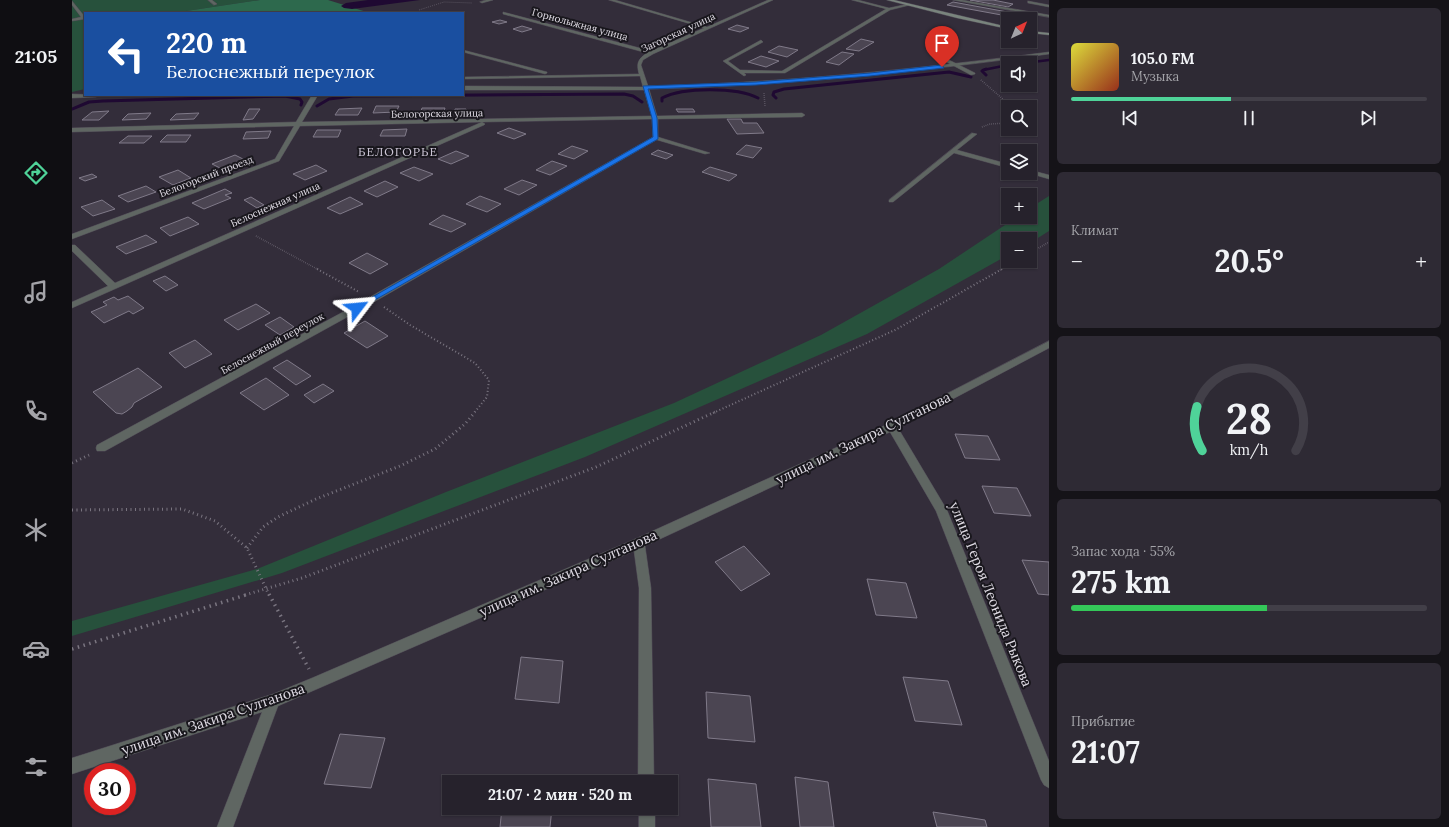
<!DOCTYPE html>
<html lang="ru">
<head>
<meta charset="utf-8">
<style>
  body { margin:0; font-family:Lora,serif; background:#2e2a34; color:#f1f3f6; height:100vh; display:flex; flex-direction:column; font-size:15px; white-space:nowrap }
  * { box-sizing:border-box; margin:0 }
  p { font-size:13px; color:#a4a4a9 }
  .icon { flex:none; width:22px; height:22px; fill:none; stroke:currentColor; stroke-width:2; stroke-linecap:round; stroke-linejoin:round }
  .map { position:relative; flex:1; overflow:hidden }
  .drawer { display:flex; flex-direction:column; gap:8px; padding:8px; background:#151318; width:400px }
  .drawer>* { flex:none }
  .hud { position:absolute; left:12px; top:12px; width:380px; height:84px; border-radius:0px; box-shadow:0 1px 3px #0004,0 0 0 1px #423f48; background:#1a4fa0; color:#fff; overflow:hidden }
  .needle { width:26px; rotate:43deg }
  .buttons { position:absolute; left:929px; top:12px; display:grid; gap:8px }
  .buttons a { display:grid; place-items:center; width:36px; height:36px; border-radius:0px; background:#26222c; box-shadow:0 1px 3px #0004,0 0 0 1px #423f48; font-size:20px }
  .speed { position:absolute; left:12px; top:763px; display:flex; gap:8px; font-size:20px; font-weight:700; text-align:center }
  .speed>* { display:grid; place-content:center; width:52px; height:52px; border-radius:50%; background:#26222c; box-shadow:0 1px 3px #0004,0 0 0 1px #423f48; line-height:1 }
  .speed .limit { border:6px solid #d22; background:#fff; color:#111 }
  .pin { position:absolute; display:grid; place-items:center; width:34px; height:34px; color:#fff; margin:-41px -17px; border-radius:50% 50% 50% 0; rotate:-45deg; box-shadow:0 0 4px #0007 }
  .pin .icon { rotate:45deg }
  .me { position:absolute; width:44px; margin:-22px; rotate:61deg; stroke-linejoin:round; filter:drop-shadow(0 0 3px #0008) }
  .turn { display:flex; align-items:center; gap:14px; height:84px; padding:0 16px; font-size:18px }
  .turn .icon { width:52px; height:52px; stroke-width:2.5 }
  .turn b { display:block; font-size:28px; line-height:34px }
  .big { font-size:30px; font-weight:700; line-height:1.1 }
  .drawer .tile { flex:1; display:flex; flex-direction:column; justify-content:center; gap:6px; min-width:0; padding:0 14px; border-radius:6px; background:#2e2a34 }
  .drawer .dial { align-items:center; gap:0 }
  .dial svg { height:104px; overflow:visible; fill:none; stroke:#423f48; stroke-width:7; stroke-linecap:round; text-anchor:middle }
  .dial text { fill:#f1f3f6; stroke:none }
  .song { display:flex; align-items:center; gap:12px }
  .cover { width:48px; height:48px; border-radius:6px; background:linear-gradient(135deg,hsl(60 70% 55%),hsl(10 70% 35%)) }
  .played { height:4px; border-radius:2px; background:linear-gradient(90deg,#4fd399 45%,#423f48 45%) }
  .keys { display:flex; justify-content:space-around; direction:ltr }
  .heat { display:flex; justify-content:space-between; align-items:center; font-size:22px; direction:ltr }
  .charge { height:6px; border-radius:3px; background:linear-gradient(90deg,#34c759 55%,#423f48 0) }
  .trip { position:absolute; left:370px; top:775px; width:236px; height:40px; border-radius:0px; background:#26222c; box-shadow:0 1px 3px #0004,0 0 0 1px #423f48; font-weight:700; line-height:40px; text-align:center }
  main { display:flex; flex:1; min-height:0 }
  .tabs { display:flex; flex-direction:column; width:72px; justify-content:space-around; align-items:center; background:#0f0e12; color:#a4a4a9 }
  .tabs .icon { width:28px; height:28px }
  .tabs .on { color:#4fd399 }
  .tabs b { font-size:18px; color:#f1f3f6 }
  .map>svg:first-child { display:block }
  .green { fill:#27513c }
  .forest { fill:#2d694d }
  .water { fill:#1f0932 }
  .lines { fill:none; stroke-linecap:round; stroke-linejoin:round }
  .stream-far1 { stroke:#1f0932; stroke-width:2.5 }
  .stream { stroke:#1f0932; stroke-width:3 }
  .building { fill:#4b4552; stroke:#807a89 }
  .lane-casing { stroke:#4f4955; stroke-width:1 }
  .street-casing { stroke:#4f4955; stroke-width:1 }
  .secondary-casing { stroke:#4f4955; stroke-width:1 }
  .path-far4 { stroke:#7a7580; stroke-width:1; stroke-dasharray:0.5 1.5; stroke-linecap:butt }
  .path-far3 { stroke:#7a7580; stroke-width:1.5; stroke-dasharray:0.5 1.5; stroke-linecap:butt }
  .path-far2 { stroke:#7a7580; stroke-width:2; stroke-dasharray:1 2.5; stroke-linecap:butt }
  .path-far1 { stroke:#7a7580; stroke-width:3; stroke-dasharray:1 3.5; stroke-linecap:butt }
  .path { stroke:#7a7580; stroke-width:3.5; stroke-dasharray:1.5 4.5; stroke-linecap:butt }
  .lane { fill:#5f6662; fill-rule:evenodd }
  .street { fill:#5f6662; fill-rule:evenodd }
  .secondary { fill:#79847d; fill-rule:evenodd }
  .route { fill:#1a73e8; stroke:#114b97 }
  .labels { text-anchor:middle; stroke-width:4; stroke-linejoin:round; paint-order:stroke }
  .far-street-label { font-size:10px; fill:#e0dce5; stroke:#19171d }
  .far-quarter-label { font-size:12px; letter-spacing:1px; fill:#cdc6d6; stroke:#19171d }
  .near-street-label { font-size:14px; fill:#e0dce5; stroke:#19171d }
</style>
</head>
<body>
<main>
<nav class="tabs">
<b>21:05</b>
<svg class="icon on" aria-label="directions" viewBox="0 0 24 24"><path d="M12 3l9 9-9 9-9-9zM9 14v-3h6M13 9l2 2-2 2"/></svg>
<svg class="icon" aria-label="music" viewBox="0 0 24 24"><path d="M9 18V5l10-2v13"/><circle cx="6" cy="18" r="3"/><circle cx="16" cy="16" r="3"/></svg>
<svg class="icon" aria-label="phone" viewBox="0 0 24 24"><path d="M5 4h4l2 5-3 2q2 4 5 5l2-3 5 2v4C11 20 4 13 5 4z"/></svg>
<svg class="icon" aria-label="climate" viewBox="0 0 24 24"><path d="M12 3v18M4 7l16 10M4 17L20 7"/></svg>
<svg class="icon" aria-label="car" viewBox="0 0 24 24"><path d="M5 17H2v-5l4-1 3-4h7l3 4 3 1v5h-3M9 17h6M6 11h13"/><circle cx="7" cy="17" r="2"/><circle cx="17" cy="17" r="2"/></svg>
<svg class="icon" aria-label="filters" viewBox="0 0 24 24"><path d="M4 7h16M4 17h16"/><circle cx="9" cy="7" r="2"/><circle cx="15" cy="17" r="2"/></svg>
</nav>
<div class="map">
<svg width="977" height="827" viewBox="0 0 977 827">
  <rect width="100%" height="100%" fill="#332d3a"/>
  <!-- green -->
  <path class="green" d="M0 0H188L101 13H13V89L0 92Z
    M977 196V231L958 243V239H936V255L795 334 513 457 210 573 0 636V621L185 569 374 492 602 403 749 335 867 269 945 217H958V208Z"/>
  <!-- forest -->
  <path class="forest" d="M188 0H256L298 13H101Z"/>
  <!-- water -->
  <path class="water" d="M296 0H348L280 9 272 8 269 6 274 3Z"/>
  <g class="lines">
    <!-- stream-far1 -->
    <path class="stream-far1" d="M953 63 977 60
      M911 70 936 65"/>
    <!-- stream -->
    <path class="stream" d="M914 69 910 71 914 75
      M704 98 701 95 702 92 712 89 877 72 899 77
      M590 101V98C611 87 665 87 686 98
      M245 106 257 99 281 96 552 94 561 96 570 102
      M0 109 17 102 31 101 213 96 228 99 230 102 229 105"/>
  </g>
  <!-- building -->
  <path class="building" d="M898 0H921L941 4 936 7Z
    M881 2 941 13 935 16 875 5Z
    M428 20 435 22 427 24 420 22Z
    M665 25 677 28 668 32 656 29Z
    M450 26 460 29 450 32 441 29Z
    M789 39 802 42 787 51 774 49Z
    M707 46 726 50 715 57 696 52Z
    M770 52 782 54 767 65 754 62Z
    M689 56 707 61 694 67 676 62Z
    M304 106H327L324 112 301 113Z
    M290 108 286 115H263L267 109Z
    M350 108H373L371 114H348Z
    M177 109H188L181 119 171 120Z
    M383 109H394V112L382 113Z
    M604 109H621L623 112H606Z
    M37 111 27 120H10L20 112Z
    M79 113 74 119 50 120 56 114Z
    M127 113 122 119 98 120 104 114Z
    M655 119H669L671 123H685L692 133 665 134Z
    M437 128 454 134 442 139 425 133Z
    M335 129 333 136H308L311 130Z
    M245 130H269L266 137H241Z
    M199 131 196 138 171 139 174 132Z
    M95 135H119L114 142H88Z
    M56 136H80L72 143H47Z
    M674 145 690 148 681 158 664 154Z
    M500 146 516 151 502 159 486 154Z
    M586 150 601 155 594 159 579 154Z
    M384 151 397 156 379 164 366 159Z
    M163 155 173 160 150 169 140 164Z
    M480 161 495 166 478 175 464 170Z
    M244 165 255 171 233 180 221 174Z
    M342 167 361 174 347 181 328 173Z
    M638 167 665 175 657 181 630 172Z
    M106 170 119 178 101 185 87 177Z
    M20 174 25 177 13 181 7 178Z
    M450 180 465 185 447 195 432 189Z
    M313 181 326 187 305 197 292 191Z
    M74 186 84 192 56 202 46 196Z
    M153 189 160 193 153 195 159 198 132 209 120 203Z
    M408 196 429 204 415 212 394 204Z
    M179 197 192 205 185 208 172 200Z
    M278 197 291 204 268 214 255 208Z
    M30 200 43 209 21 216 9 207Z
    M371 215 394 224 379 232 357 224Z
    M116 217 127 224 98 236 88 228Z
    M74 235 85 242 54 254 44 247Z
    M295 253 316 264 298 274 277 263Z
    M93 276 106 285 94 291 81 281Z
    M56 296 72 308 61 314 57 311 32 323 19 312 35 305 31 302 42 297 46 300Z
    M184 304 198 313 166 330 152 320Z
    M208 317 222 327 208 335 193 325Z
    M293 321 316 336 295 348 272 333Z
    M123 340 140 354 113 368 97 353Z
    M215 360 239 376 224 385 201 368Z
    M66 368 90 387 62 403 60 407 55 411 50 414 44 413 21 392Z
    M194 378 217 395 192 410 168 393Z
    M251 384 262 391 242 403 232 395Z
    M883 434 916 436 928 460 893 458Z
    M910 486 945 488 959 516 922 513Z
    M672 546 698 574 669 591 643 562Z
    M950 560 977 562V595L966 594Z
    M795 579 834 583 845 618 804 615Z
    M449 657 491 661 487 703 443 699Z
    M831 677 876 681 890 725 843 721Z
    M634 692 678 696 683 742 636 738Z
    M268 734 313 738 299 788 252 784Z
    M723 777 756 782 762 827H728Z
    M636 779 684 784 689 827H639Z
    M430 808H480L478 827H428Z
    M861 812 913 820 915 827H865Z"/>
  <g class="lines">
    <!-- lane casing -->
    <g class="lane-casing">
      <path id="lane" d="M881 0H890L977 15V17Z
        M956 1 977 5V7L956 3Z
        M869 56 903 73V74L899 75 867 58Z
        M900 133 905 134 885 150 936 164V168L882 153 821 202H817V200Z
        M582 137H586L638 153 633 154 582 139Z
        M958 170 977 175V179L956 173H958Z"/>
    </g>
    <!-- street casing -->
    <g class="street-casing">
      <path id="street" d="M136 0H140L145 4 142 5Z
        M414 0H421L410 3 408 2Z
        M537 0H543L635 27 696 0H701L581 54 571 60 569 65 576 86C710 83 844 69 977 52V54C844 72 711 86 577 89L585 116 730 113 733 115 730 117 586 119V139L288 310 33 451H25L24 448 25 445 282 306 581 137 580 119 410 122 413 124 412 125 0 308V302L36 286 0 251V245H3L43 283 410 122 228 126 207 161 0 239V234L203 159 222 126 0 132V128L224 122 240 95H246L230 122 580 116 572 90H391V86L571 87 568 76 391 79V77L567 74C564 63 566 59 575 53L431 14V12L579 51 632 28Z
        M780 0H786L817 8 836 4 838 5 818 10 713 73H672L674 75 672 76 651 61 689 40 691 42 656 61 668 70 710 71 814 9Z
        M0 1 13 17V19L0 21V19L9 17 0 5Z
        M391 50 475 72V73L473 74 391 52Z
        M0 94 27 95 24 97 0 98Z
        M977 341V348L826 428 875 510 977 761V788L972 785 969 780 864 511 818 432 573 546 579 588 582 782H566L567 588 562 551 206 706 161 827H145L190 712 0 774V758L201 694 240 678 563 539 816 424Z
        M567 808H583V827H567Z"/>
    </g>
    <!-- secondary casing -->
    <g class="secondary-casing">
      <path id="secondary" d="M815 0H822L936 27V29L885 18Z
        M958 31 977 33V35L958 33Z"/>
    </g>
    <!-- path-far4 -->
    <path class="path-far4" d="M347 10 372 2 400 3"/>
    <!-- path-far3 -->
    <path class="path-far3" d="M909 80 940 107
      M692 93 693 106
      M910 127 918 124 936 123
      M184 236 247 270
      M958 253 977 242
      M928 270 944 261"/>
    <!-- path-far2 -->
    <path class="path-far2" d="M245 269 287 292
      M312 307 338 325 403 363 417 380 415 397 402 413
      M641 413 823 330 930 269"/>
    <!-- path-far1 -->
    <path class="path-far1" d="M0 463 17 455
      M0 510 110 509 143 521 175 548 197 595
      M175 548 191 527 206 517 244 499 328 466 363 449 393 424 403 412
      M173 595 230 578 524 467 643 412"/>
    <!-- path -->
    <path class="path" d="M197 594 237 669
      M0 649 177 594"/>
    <!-- lane -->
    <use href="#lane" class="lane"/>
    <!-- street -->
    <use href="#street" class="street"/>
    <!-- secondary -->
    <use href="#secondary" class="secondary"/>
  </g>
  <!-- route -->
  <path class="route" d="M870 65 872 68 798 76 684 85 576 89 585 118 586 139 287 309 285 310 281 308 581 137 580 118 571 86 684 82 798 73Z"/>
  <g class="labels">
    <!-- far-street labels -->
    <g class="far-street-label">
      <text transform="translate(508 24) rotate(15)" y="4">Горнолыжная улица</text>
      <text transform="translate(606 32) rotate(-25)" y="4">Загорская улица</text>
      <text transform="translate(365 113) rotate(-1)" y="4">Белогорская улица</text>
      <text transform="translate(134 176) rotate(-21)" y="4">Белогорский проезд</text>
      <text transform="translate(203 204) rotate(-24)" y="4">Белоснежная улица</text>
      <text transform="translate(200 343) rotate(-29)" y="4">Белоснежный переулок</text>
    </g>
    <!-- far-quarter labels -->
    <g class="far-quarter-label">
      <text x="326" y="156">БЕЛОГОРЬЕ</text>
    </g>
    <!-- near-street labels -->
    <g class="near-street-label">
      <text transform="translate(791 438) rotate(-26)" y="5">улица им. Закира Султанова</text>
      <text transform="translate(496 573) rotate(-24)" y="5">улица им. Закира Султанова</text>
      <text transform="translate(919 594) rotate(68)" y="5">улица Героя Леонида Рыкова</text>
      <text transform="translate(141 719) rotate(-19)" y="5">улица им. Закира Султанова</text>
    </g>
  </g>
</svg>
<div class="buttons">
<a><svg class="needle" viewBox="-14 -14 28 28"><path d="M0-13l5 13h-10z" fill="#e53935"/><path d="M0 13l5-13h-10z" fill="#a4a4a9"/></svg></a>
<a><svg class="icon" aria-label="sound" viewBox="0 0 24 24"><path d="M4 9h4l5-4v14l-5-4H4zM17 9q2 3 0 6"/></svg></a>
<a><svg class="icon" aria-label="search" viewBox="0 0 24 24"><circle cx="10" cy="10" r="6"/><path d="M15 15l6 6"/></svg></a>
<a><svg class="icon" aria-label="layers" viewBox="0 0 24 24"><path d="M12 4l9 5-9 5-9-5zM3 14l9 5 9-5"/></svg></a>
<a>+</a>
<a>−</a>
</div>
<div class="speed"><div class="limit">30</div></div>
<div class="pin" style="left:870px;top:67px;background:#d93025"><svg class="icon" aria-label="arrive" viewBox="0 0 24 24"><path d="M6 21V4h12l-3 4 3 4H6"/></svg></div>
<svg class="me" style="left:285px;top:308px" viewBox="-20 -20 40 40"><path d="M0-17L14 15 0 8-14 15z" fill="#1a73e8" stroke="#fff" stroke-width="4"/></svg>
<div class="trip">21:07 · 2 мин · 520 m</div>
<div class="hud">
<div class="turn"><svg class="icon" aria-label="left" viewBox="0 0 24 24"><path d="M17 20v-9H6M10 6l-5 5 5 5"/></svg><div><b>220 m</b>Белоснежный переулок</div></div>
</div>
</div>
<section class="drawer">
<div class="tile">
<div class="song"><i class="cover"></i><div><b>105.0 FM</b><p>Музыка</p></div></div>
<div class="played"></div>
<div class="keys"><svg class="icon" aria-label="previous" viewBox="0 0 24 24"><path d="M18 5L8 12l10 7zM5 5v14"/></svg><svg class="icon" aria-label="pause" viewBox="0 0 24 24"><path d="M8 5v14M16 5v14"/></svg><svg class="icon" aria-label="next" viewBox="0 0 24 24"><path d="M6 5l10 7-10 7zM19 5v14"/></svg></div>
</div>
<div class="tile"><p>Климат</p>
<div class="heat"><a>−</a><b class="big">20.5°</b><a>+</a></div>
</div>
<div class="tile dial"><svg viewBox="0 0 100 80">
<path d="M14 69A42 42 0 1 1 86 69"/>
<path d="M14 69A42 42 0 0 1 10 35" stroke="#4fd399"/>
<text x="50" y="56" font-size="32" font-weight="700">28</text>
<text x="50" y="72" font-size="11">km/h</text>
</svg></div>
<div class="tile"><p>Запас хода · 55%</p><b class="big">275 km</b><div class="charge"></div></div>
<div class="tile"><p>Прибытие</p><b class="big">21:07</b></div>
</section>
</main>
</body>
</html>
